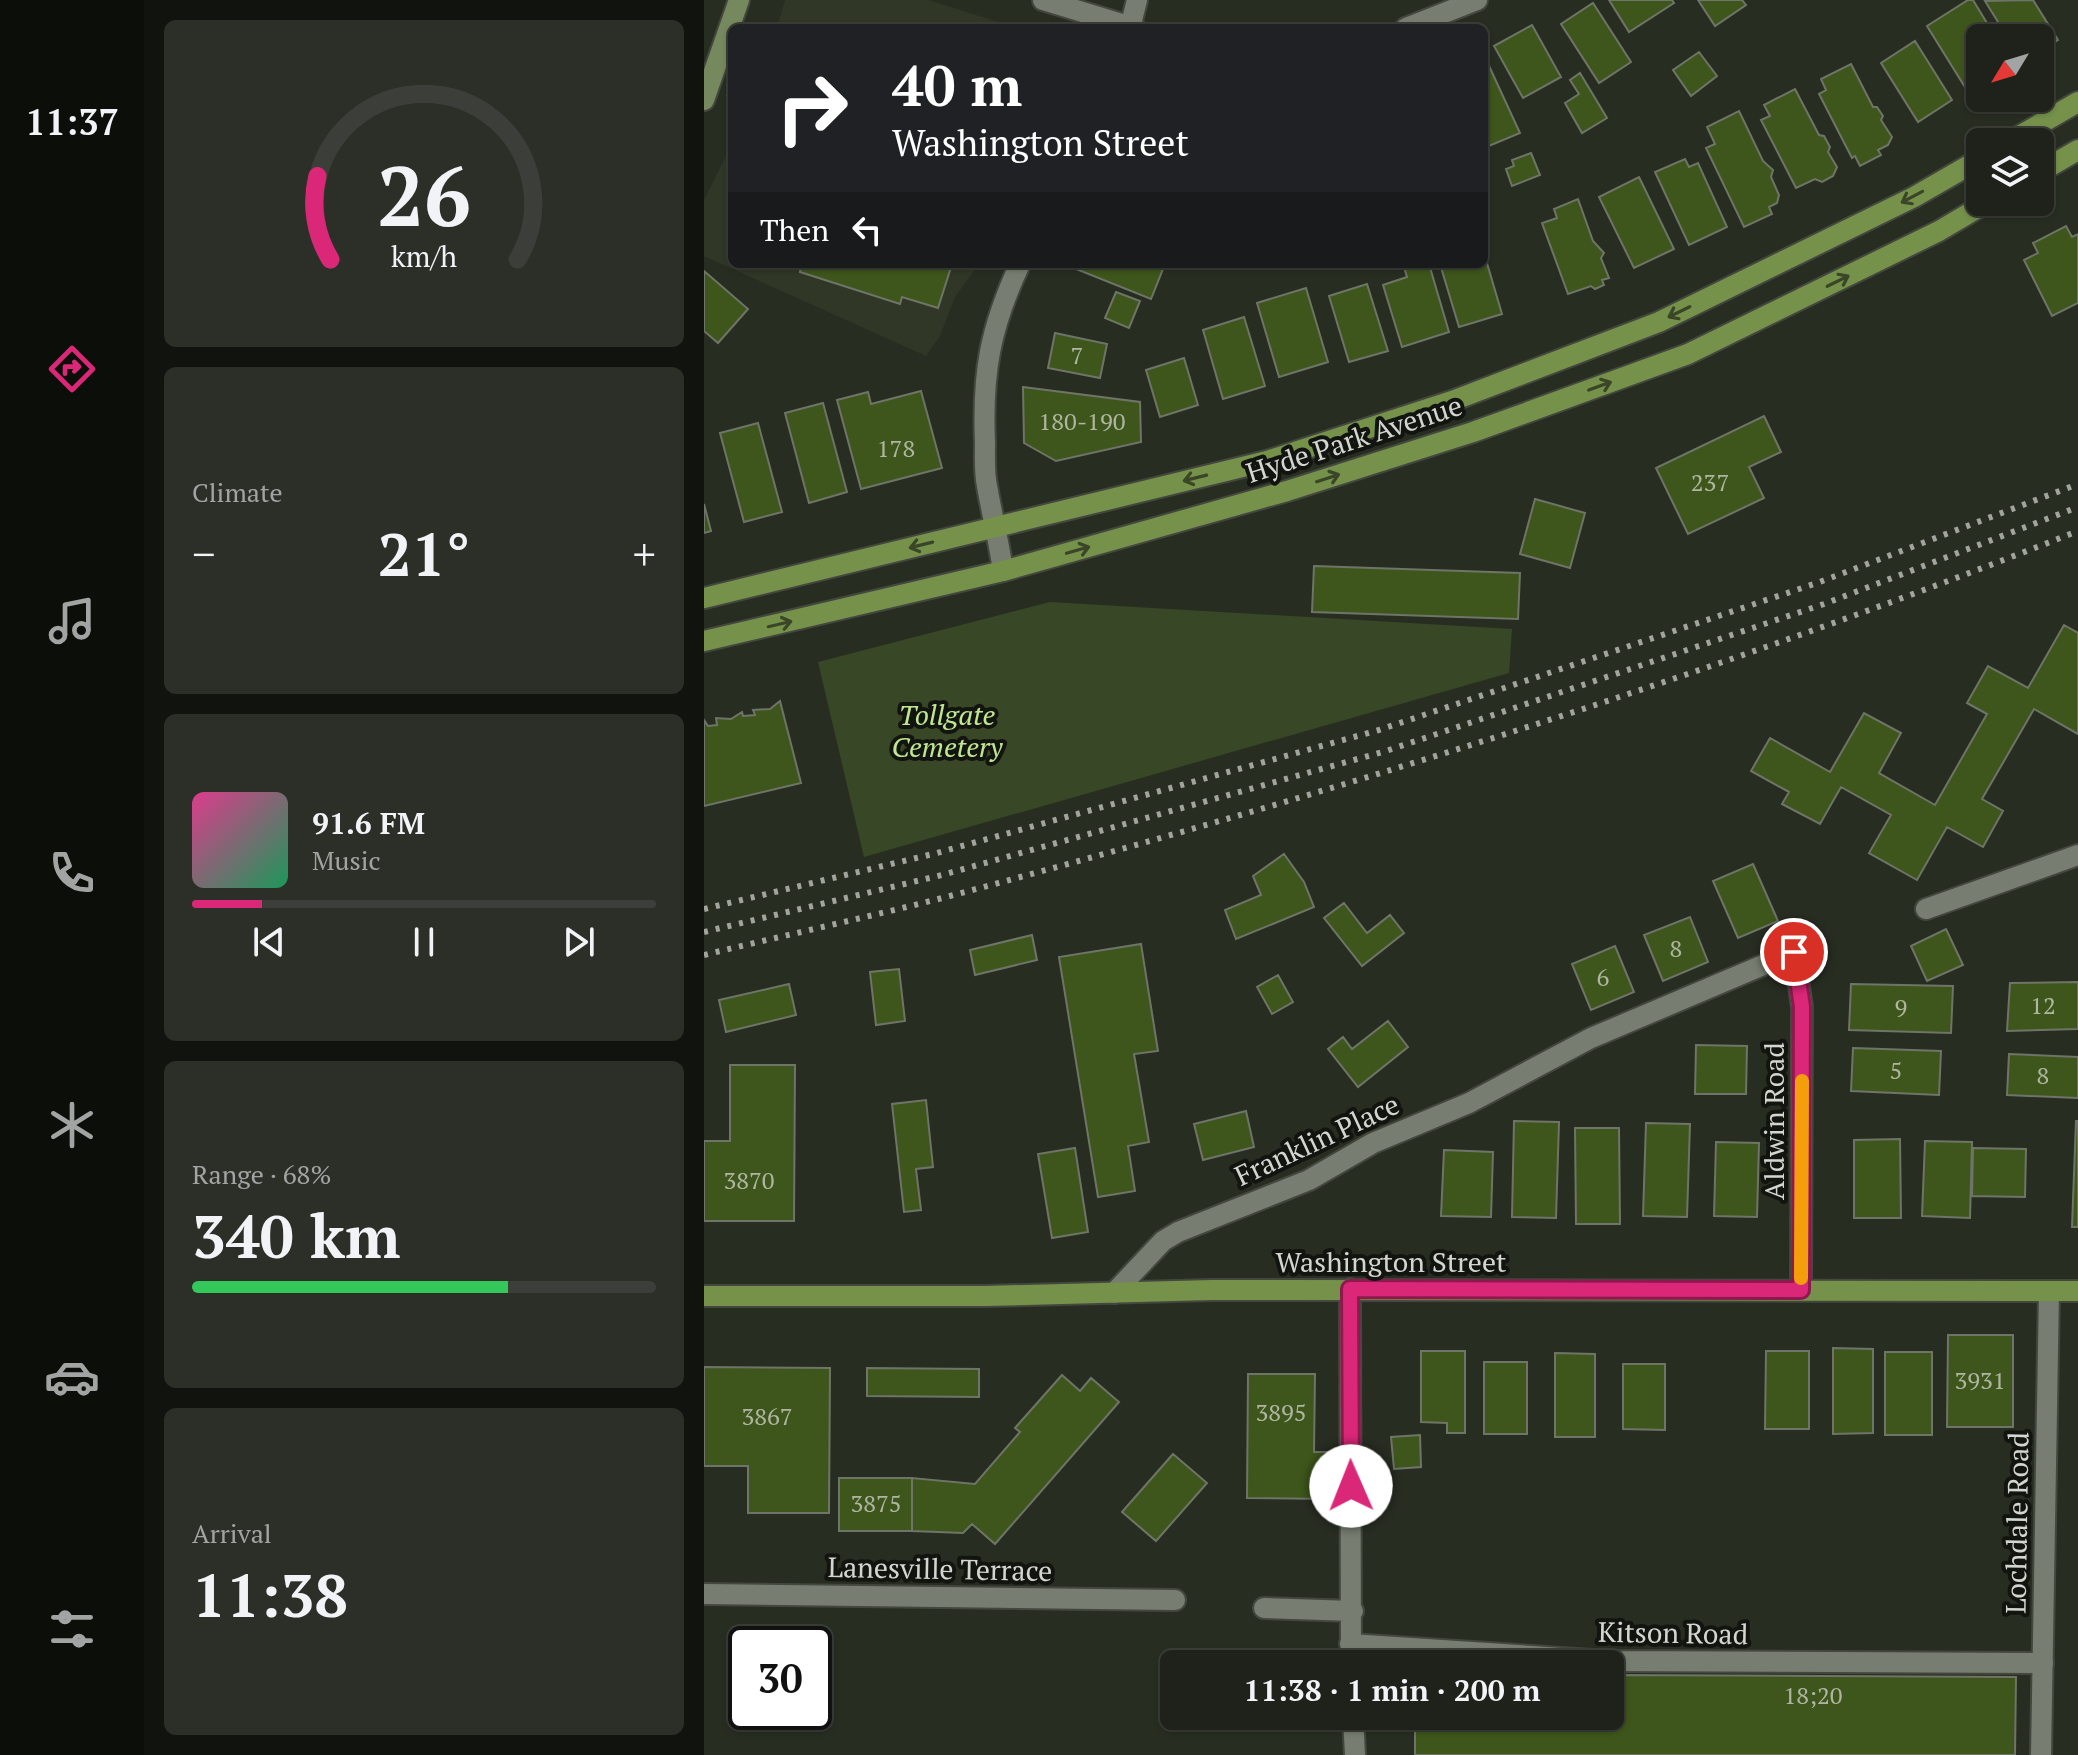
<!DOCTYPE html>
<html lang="en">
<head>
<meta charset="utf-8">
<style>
  body { margin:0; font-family:"PT Serif",serif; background:#2b2f27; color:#f1f3f6; height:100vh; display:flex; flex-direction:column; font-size:30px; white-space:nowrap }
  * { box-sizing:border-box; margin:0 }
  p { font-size:26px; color:#a1a4a2 }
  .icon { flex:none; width:44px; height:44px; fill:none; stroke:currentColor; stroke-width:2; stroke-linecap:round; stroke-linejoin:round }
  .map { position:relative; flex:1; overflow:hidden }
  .sheet { display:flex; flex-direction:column; gap:20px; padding:20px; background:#10130e; width:560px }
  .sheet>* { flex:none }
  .guide { position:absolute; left:24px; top:24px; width:760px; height:244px; border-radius:12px; box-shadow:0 2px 6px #0004,0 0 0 2px #3c3f39; background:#202124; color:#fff; overflow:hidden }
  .needle { width:52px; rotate:232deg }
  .controls { position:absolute; left:1262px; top:24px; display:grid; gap:16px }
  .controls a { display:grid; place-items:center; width:88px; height:88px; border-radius:12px; background:#1e221a; box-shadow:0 2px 6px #0004,0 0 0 2px #3c3f39; font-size:40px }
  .speed { position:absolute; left:24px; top:1626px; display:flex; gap:16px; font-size:40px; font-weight:700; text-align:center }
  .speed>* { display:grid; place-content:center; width:104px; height:104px; border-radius:50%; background:#1e221a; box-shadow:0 2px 6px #0004,0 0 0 2px #3c3f39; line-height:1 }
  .speed .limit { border:4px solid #111; border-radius:12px; background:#fff; color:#111 }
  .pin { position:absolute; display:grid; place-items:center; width:68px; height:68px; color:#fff; margin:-34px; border:4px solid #fff; border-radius:50%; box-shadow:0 2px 8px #0007 }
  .me { position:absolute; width:88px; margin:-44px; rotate:359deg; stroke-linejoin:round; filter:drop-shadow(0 0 6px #0008) }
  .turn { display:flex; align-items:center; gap:28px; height:168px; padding:0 32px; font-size:36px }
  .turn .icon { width:104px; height:104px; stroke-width:2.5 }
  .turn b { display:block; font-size:56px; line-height:68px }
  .then { display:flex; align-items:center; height:76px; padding:0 32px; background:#0003; gap:16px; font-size:30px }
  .big { font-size:60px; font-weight:700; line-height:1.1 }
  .sheet .widget { flex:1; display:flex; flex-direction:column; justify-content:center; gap:12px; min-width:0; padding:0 28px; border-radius:12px; background:#2b2f27 }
  .sheet .dial { align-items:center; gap:0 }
  .dial svg { height:208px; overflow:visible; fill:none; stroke:#3c3f39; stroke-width:7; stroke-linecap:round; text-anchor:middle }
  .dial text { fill:#f1f3f6; stroke:none }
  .song { display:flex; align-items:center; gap:24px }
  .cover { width:96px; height:96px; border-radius:12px; background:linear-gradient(135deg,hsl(330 70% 55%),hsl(150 70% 35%)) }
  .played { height:8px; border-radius:4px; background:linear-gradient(90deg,#db2777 15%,#3c3f39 15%) }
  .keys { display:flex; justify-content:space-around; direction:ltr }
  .heat { display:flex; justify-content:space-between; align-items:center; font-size:44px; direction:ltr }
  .charge { height:12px; border-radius:6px; background:linear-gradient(90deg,#34c759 68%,#3c3f39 0) }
  .trip { position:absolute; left:456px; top:1650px; width:464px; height:80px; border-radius:12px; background:#1e221a; box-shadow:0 2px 6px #0004,0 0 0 2px #3c3f39; font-weight:700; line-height:80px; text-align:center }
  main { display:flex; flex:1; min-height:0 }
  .tab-bar { display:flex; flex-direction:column; width:144px; justify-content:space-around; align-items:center; background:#0c0e0a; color:#a1a4a2 }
  .tab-bar .icon { width:56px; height:56px }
  .tab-bar .selected { color:#db2777 }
  .tab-bar b { font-size:36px; color:#f1f3f6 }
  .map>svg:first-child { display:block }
  .built { fill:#303727 }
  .green { fill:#384725 }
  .building { fill:#3e561b; stroke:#6e7468; stroke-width:2 }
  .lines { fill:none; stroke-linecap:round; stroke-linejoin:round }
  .service-casing { stroke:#43473e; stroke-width:24 }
  .minor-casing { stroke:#43473e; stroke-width:24 }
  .secondary-casing { stroke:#43473e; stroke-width:24 }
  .primary-casing { stroke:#43473e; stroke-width:24 }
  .service { stroke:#777e71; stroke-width:20 }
  .minor { stroke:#777e71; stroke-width:20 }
  .secondary { stroke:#76885e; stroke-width:20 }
  .primary { stroke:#75914a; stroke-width:20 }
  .rail { stroke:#a1a59d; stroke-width:6; stroke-dasharray:4 8; stroke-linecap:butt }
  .oneway { stroke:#3a4627 }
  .route-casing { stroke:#8e194d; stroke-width:20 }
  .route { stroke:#db2777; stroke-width:14 }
  .slow { stroke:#f59e0b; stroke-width:14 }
  .labels { text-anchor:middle; stroke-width:8; stroke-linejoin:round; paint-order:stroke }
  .number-label { font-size:24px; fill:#aeb6a2 }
  .street-label { font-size:28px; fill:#d3d6cf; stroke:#12140f }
  .park-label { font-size:28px; font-style:italic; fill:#c0e690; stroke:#12140f }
</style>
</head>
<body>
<main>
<nav class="tab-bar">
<b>11:37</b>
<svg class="icon selected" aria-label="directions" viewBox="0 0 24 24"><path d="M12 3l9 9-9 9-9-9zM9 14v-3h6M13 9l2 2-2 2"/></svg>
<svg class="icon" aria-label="music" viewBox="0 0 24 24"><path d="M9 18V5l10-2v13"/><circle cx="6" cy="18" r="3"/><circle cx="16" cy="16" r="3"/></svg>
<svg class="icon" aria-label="phone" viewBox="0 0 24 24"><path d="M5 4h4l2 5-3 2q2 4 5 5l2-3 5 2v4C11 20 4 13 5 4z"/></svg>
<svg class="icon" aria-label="climate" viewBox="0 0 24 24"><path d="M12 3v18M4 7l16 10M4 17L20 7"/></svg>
<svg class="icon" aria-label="car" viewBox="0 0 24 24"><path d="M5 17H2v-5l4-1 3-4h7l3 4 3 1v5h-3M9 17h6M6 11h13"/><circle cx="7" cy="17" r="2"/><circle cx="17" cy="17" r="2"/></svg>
<svg class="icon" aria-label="filters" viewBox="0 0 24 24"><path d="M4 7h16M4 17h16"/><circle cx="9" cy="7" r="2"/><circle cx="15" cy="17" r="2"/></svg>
</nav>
<section class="sheet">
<div class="widget dial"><svg viewBox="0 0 100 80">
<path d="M14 69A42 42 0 1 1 86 69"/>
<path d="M14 69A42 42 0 0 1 9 37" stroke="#db2777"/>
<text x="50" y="56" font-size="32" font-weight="700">26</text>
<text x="50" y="72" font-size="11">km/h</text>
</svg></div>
<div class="widget"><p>Climate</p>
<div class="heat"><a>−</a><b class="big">21°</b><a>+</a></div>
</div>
<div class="widget">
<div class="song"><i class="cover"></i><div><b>91.6 FM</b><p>Music</p></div></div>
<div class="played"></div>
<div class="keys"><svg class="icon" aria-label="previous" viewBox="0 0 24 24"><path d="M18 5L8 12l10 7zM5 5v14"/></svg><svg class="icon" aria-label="pause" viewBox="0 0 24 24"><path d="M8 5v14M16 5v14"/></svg><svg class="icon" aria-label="next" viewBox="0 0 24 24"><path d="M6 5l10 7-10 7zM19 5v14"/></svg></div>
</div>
<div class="widget"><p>Range · 68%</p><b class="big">340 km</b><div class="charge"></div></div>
<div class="widget"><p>Arrival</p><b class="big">11:38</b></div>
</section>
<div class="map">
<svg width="1374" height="1755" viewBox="0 0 1374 1755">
  <rect width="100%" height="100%" fill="#282d22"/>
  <!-- built -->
  <path class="built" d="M81 0H224L314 28H73Z
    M28 144V264H275L251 297 236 336 222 356 0 256V200Z"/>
  <!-- green -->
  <path class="green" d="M346 602 808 629 805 673 160 857 114 662Z"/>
  <!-- building -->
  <path class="building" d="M905 0H968L970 3 925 32Z
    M994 0H1038L1042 5 1011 26Z
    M1264 0H1269L1292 38H1276V95L1269 100 1223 26Z
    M1329 0 1354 40 1336 51V38H1304L1281 1Z
    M889 3 927 62 895 83 857 24Z
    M828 25 857 77 819 98 790 46Z
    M1211 41 1248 100 1214 122 1177 63Z
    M995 52 1013 76 987 96 969 70Z
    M780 55 816 133 780 148Z
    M1147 64 1169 107H1173L1179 116 1177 120 1188 137 1184 145 1174 150 1177 155 1156 166 1151 156 1148 158 1115 94 1122 90 1117 79Z
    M876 73 903 118 878 133 861 103 875 94 866 80Z
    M1091 89 1115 135 1120 136 1126 147 1124 152 1133 167 1129 176 1118 182 1111 179 1092 188 1057 120 1066 116 1060 105Z
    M1035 111 1059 161 1069 170 1067 177 1075 195 1073 203 1065 207 1068 214 1040 227 1002 148 1011 144 1003 127Z
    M827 153 836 175 808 186 802 169 810 166 808 160Z
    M981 159 985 167 994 163 1023 227 985 245 951 172Z
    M935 177 970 249 930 268 895 197Z
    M874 199 889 241 900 253 897 258 905 278 898 280 900 285 891 289 887 286 864 294 838 223 853 218 850 209Z
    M1362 226 1368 237 1374 234V303L1348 316 1320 260 1334 253 1329 243Z
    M780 253 798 314 755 327 736 264H780Z
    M89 264H248L234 308 198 297 196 304 96 272 97 267Z
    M374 264H461L447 299 372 269Z
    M699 264H725L745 332 698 347 679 285 703 277Z
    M0 271 44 309 14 343 0 331Z
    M663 284 684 351 645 362 625 296Z
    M602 288 624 362 575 377 553 303Z
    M412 292 436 301 425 328 401 318Z
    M540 317 561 386 519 399 499 330Z
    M351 333 403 344 396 378 344 368Z
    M480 358 494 405 456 417 442 370Z
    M319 387 436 402 437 442 352 461 320 443Z
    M217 391 238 468 157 489 133 400 164 392 167 404Z
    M119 403 143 492 105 503 81 413Z
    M1060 416 1077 452 1045 467 1060 498 984 534 952 468Z
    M54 423 78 512 40 522 16 433Z
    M831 499 881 513 866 568 816 554Z
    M0 504 7 531 0 533Z
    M610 566 816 573 814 619 608 612Z
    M1360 625 1374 633V734L1330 709 1278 799 1299 811 1279 847 1243 827 1213 880 1165 853 1187 815 1137 787 1116 824 1078 804 1085 792 1047 771 1066 738 1126 772 1160 713 1197 733 1175 773 1231 805 1283 714 1263 703 1284 666 1324 688Z
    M76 701 97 783 0 806V720L4 726 13 725 12 718 27 719 38 712 39 716 51 715 49 710 66 709Z
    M580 854 600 882 610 907 532 939 521 910 557 895 549 876Z
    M1049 864 1074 921 1034 938 1009 881Z
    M640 903 663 933 686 915 700 933 658 966 620 918Z
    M986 917 1004 962 959 981 940 935Z
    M1242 929 1259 965 1223 981 1207 946Z
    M328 935 333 960 271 975 266 950Z
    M437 944 454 1051 430 1054 445 1142 424 1146 431 1191 394 1197 355 957Z
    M911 946 930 992 887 1010 868 964Z
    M195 969 201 1021 172 1025 166 972Z
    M574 975 589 1002 568 1014 553 987Z
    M1374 982V1029L1303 1031 1306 983Z
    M85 984 92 1015 22 1032 15 1000Z
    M1147 984 1249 986 1247 1033 1145 1030Z
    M684 1021 704 1047 654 1087 624 1049 639 1037 648 1049Z
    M992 1045 1043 1046 1042 1094H991Z
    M1149 1048 1237 1051 1235 1095 1147 1091Z
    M1305 1054 1374 1057V1098L1303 1095Z
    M26 1065H91L90 1221H0V1141H26Z
    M222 1100 229 1167 212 1169 217 1210 200 1212 188 1104Z
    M542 1111 550 1147 499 1160 490 1124Z
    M810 1121 855 1122 852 1218 808 1217Z
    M1372 1121H1374V1227H1368Z
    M942 1123 986 1124 983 1217 939 1216Z
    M871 1128H915L916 1224H872Z
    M1196 1139 1197 1218H1150V1140Z
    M1221 1141 1268 1142 1266 1218 1218 1216Z
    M1012 1142 1055 1143 1053 1217 1010 1216Z
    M371 1148 384 1232 348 1238 334 1154Z
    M1269 1148 1322 1149 1321 1197 1268 1196Z
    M740 1150 789 1152 787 1217 737 1216Z
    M1244 1335H1309V1427H1243Z
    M1129 1348 1169 1349V1433L1129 1434Z
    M717 1351H761V1433H743V1423L717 1422Z
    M1062 1351H1105V1429H1061Z
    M1181 1352H1228V1435H1181Z
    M851 1353 891 1354V1437H851Z
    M780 1362H823V1434H780Z
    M919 1364H961V1430L919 1429Z
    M0 1367 126 1368 125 1513H44V1466H0Z
    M163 1368 275 1369V1397L163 1396Z
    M544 1374H611L610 1452H625L624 1499 543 1498Z
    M358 1375 376 1391 387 1378 415 1402 291 1544 268 1524 259 1533 208 1531V1478L271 1484 316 1432 311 1428Z
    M716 1435 717 1467 690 1469 687 1437Z
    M469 1454 503 1483 452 1541 418 1512Z
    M135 1478H208V1531H135Z
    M906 1675 1312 1677 1311 1755H711V1716H906Z"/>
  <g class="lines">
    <!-- service casing -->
    <g class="service-casing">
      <path id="service" d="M646 1644 903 1661 1339 1663"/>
    </g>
    <!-- minor casing -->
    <g class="minor-casing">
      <path id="minor" d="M339 0 431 28
        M426 28 433 0
        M702 28 773 0
        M299 571C295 542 288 515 283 486 280 472 281 457 281 443 278 373 286 328 316 264
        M1222 909 1374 855
        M646 1289 647 1664
        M410 1293 459 1241 474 1232 605 1180 669 1143 765 1103 887 1038 1090 952 1098 1007 1097 1290
        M0 1594 471 1600
        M560 1608 649 1611
        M649 1716 651 1755
        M1337 1755 1345 1291"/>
    </g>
    <!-- secondary casing -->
    <g class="secondary-casing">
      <path id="secondary" d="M0 100 35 0"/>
    </g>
    <!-- primary casing -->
    <g class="primary-casing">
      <path id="primary" d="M1305 142 1374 102
        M1336 172 1374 150
        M0 598 563 461 748 401 955 322 1210 197 1276 159
        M0 641 299 571 583 491 769 432 984 354 1235 231 1284 202
        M0 1296H281L508 1290 1374 1291"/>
    </g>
    <!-- service -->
    <use href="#service" class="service"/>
    <!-- minor -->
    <use href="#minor" class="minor"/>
    <!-- secondary -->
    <use href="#secondary" class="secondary"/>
    <!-- primary -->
    <use href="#primary" class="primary"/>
    <!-- rail -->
    <path class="rail" d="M0 909 233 853 675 730 1113 583 1374 484
      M0 932 238 875 682 751 1120 604 1374 507
      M0 955C82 935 165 917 246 896 628 794 1006 676 1374 531"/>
  </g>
  <!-- one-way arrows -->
  <defs><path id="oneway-shaft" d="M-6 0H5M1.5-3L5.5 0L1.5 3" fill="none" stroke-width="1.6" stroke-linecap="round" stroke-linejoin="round" transform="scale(2)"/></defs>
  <g class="oneway">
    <use href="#oneway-shaft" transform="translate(1208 197) rotate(152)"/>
    <use href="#oneway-shaft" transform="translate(1134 281) rotate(-26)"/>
    <use href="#oneway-shaft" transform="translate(975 312) rotate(154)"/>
    <use href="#oneway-shaft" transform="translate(896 386) rotate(-20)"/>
    <use href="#oneway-shaft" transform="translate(491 478) rotate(166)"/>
    <use href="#oneway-shaft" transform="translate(624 478) rotate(-18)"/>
    <use href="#oneway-shaft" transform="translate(217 545) rotate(166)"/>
    <use href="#oneway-shaft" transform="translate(374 550) rotate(-16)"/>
    <use href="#oneway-shaft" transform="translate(76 624) rotate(-13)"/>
  </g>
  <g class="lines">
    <!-- route casing -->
    <g class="route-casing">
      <path id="route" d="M647 1486 646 1289 1097 1290 1098 1007 1090 952"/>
    </g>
    <!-- route -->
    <use href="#route" class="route"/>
    <!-- slow -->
    <path class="slow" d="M1097 1278 1098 1081"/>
  </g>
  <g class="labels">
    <!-- number labels -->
    <g class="number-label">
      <text x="373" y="364">7</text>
      <text x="378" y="430">180-190</text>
      <text x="192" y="457">178</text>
      <text x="1006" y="491">237</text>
      <text x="972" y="957">8</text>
      <text x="899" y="986">6</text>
      <text x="1339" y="1014">12</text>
      <text x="1197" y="1016">9</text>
      <text x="1192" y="1079">5</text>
      <text x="1339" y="1084">8</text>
      <text x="45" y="1189">3870</text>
      <text x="1276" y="1389">3931</text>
      <text x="577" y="1421">3895</text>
      <text x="63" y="1425">3867</text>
      <text x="172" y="1512">3875</text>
      <text x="1109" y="1704">18;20</text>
    </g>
    <!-- street labels -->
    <g class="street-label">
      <text transform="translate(650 439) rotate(-18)" y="10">Hyde Park Avenue</text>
      <text transform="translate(1070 1121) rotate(-90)" y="10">Aldwin Road</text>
      <text transform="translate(613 1140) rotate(-25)" y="10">Franklin Place</text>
      <text x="687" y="1272">Washington Street</text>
      <text transform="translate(1313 1523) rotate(-89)" y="10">Lochdale Road</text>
      <text transform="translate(236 1569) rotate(1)" y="10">Lanesville Terrace</text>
      <text transform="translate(969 1633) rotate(1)" y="10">Kitson Road</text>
    </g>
    <!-- park labels -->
    <g class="park-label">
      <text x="243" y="725">Tollgate<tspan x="243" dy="32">Cemetery</tspan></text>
    </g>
  </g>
</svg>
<div class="controls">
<a><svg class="needle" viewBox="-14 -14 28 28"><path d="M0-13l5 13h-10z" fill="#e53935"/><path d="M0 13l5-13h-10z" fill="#a1a4a2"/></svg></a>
<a><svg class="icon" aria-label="layers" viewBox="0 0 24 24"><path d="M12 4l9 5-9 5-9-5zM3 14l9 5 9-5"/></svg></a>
</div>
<div class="speed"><div class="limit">30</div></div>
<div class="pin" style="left:1090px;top:952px;background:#d93025"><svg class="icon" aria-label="arrive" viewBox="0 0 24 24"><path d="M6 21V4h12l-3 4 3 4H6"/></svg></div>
<svg class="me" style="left:647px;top:1486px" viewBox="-20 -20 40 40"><circle r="19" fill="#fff"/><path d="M0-13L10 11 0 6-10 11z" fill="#db2777"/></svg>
<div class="trip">11:38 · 1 min · 200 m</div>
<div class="guide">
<div class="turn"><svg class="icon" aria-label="right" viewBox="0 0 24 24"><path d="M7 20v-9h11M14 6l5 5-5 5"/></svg><div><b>40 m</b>Washington Street</div></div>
<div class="then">Then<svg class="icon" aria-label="left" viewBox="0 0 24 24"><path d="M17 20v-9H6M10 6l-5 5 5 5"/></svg></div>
</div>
</div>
</main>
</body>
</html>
